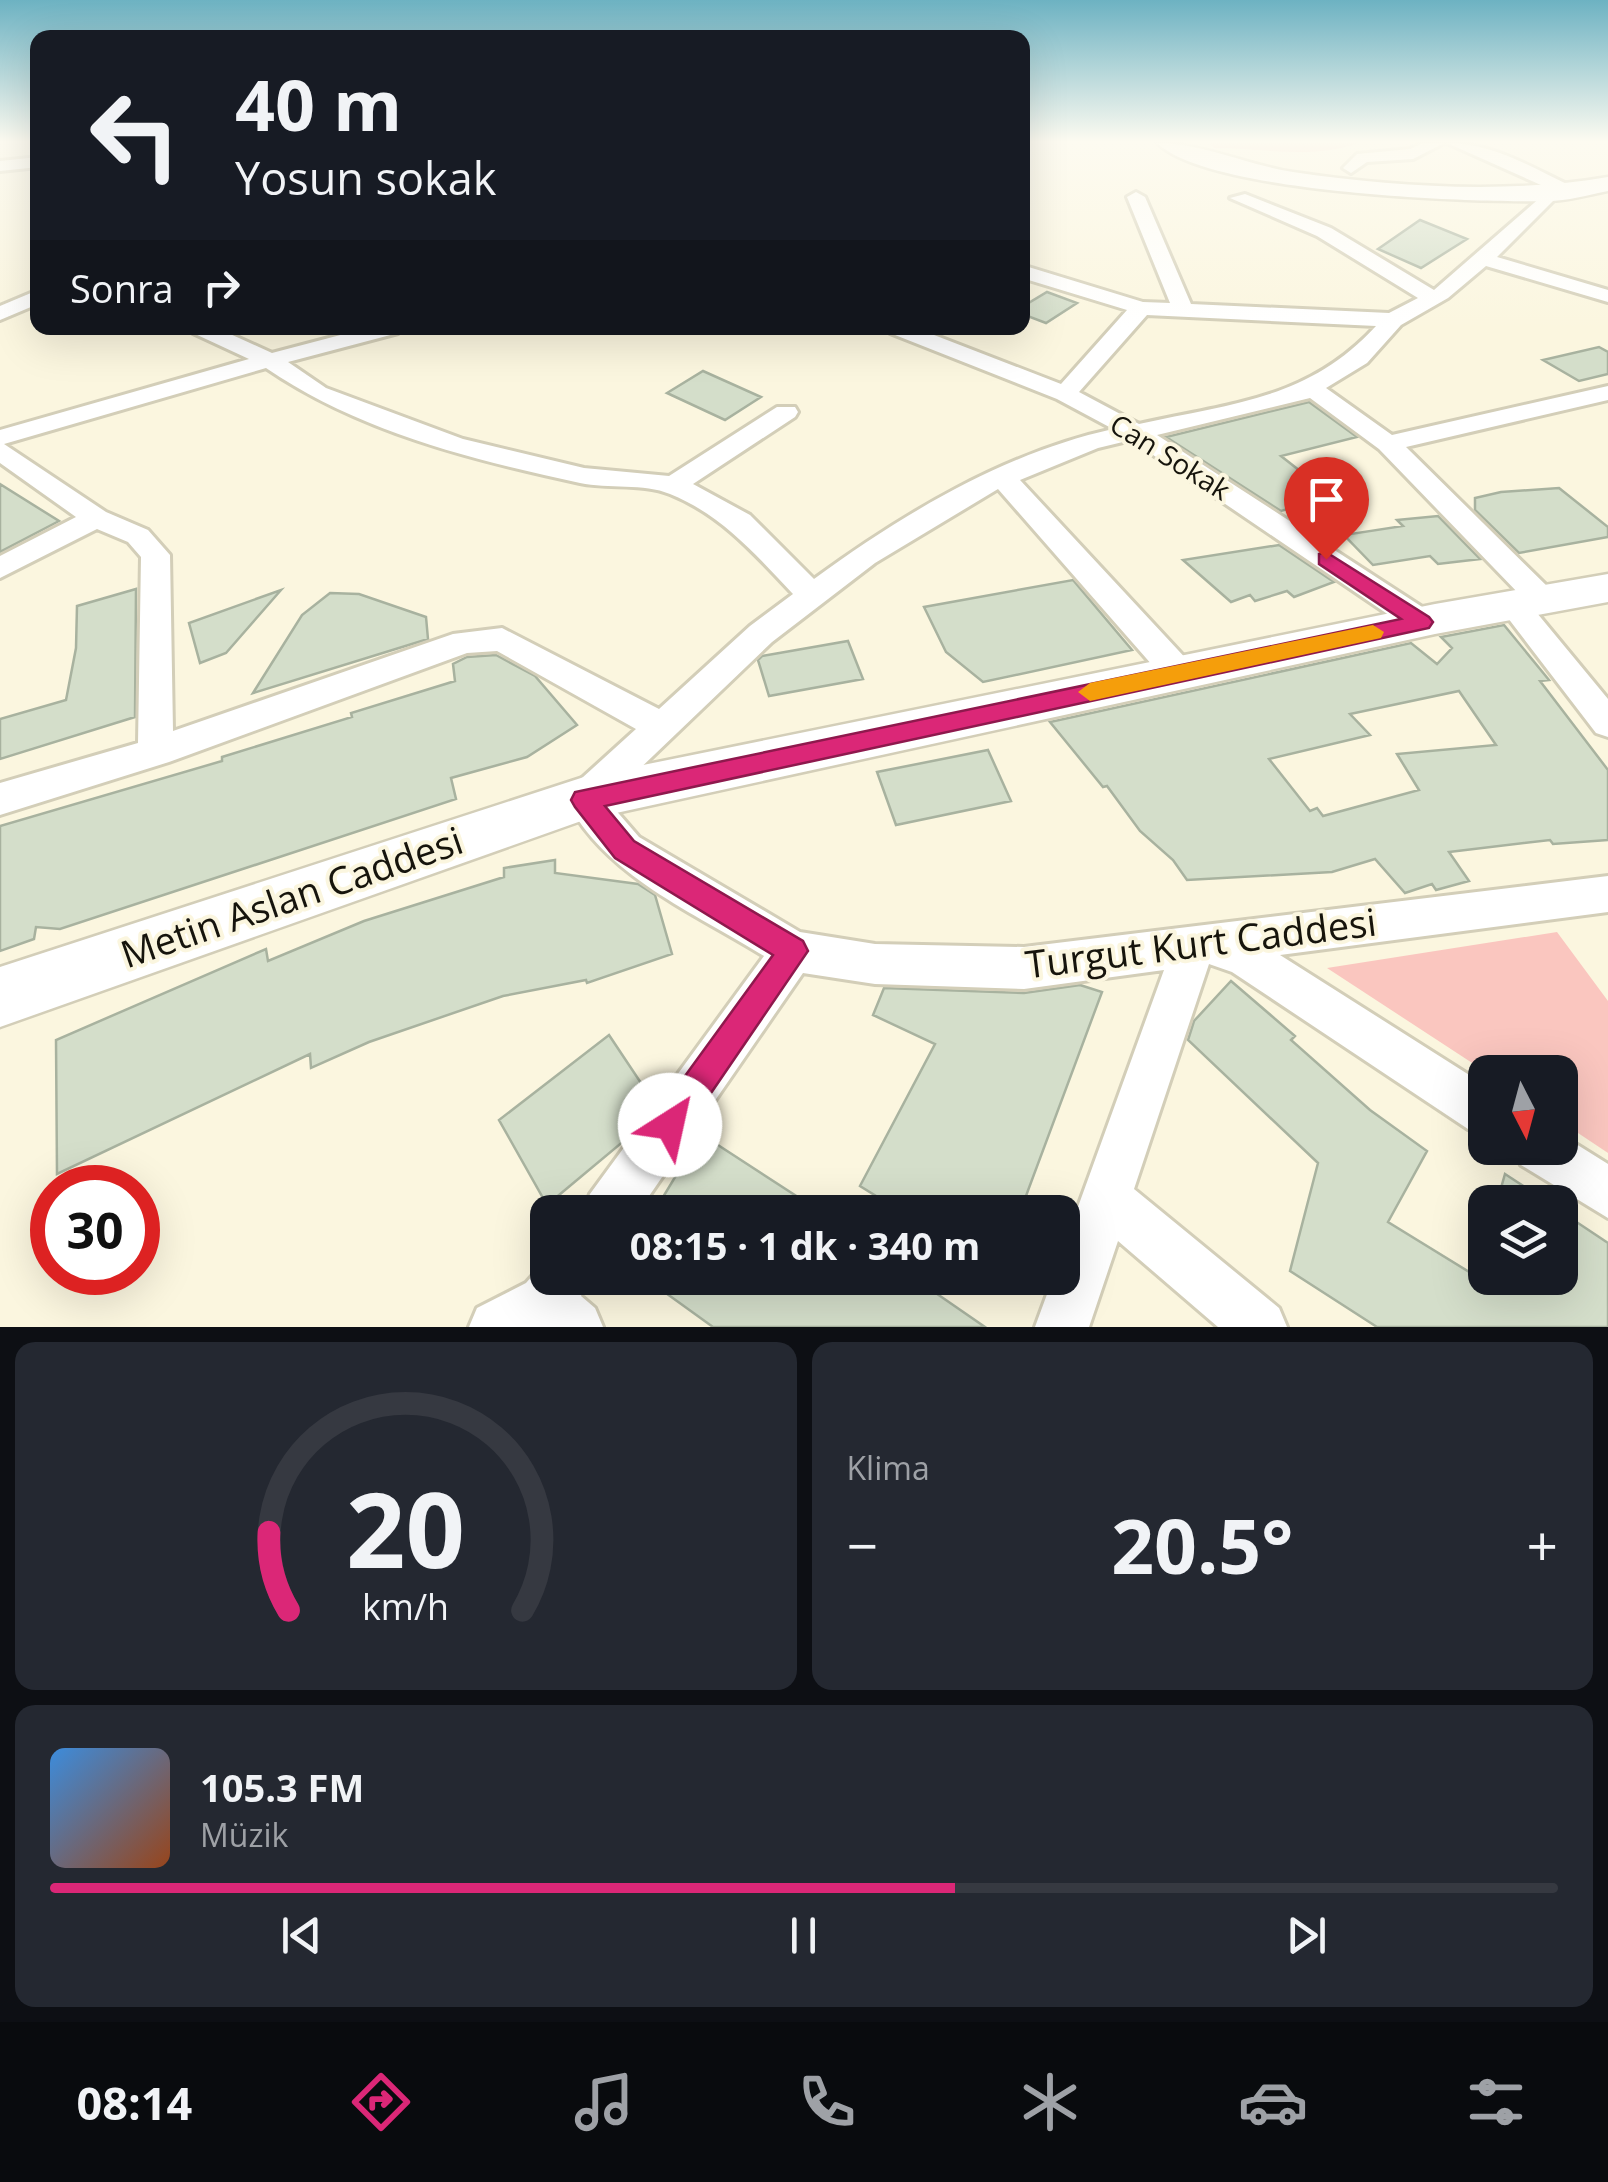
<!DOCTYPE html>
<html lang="tr">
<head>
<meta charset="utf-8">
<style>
  body { margin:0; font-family:"Open Sans",sans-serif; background:#242831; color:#f1f3f6; height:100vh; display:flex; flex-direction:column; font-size:38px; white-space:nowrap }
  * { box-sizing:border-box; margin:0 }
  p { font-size:32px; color:#9ea1a6 }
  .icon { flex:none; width:55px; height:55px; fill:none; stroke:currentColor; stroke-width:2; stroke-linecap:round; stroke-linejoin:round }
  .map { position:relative; height:1327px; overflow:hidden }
  .drawer { display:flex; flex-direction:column; gap:15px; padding:15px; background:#0d0f14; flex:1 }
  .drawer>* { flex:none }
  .guide { position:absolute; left:30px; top:30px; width:1000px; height:305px; border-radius:20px; box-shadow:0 10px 40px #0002; background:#171b24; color:#f1f3f6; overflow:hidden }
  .needle { width:65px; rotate:174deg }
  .buttons { position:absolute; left:1468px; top:1055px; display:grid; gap:20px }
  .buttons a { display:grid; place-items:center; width:110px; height:110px; border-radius:20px; background:#171b24; box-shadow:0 10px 40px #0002; font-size:50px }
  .speed { position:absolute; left:30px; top:1165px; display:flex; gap:20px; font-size:50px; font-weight:700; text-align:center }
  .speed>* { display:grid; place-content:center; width:130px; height:130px; border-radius:50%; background:#171b24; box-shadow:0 10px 40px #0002; line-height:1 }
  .speed .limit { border:15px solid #d22; background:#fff; color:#111 }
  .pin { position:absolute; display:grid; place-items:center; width:85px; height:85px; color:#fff; margin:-102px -42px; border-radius:50% 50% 50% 0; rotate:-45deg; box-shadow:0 0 10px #0007 }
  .pin .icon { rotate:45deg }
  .me { position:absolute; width:110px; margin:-55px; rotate:35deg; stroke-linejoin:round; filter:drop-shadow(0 0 8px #0008) }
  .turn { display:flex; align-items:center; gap:35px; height:210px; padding:0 40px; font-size:45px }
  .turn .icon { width:130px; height:130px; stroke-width:2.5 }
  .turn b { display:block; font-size:70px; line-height:85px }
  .then { display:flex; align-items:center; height:95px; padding:0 40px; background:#0003; gap:20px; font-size:38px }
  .big { font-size:75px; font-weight:700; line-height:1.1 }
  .drawer .widget { flex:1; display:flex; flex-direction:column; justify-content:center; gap:15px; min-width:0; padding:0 35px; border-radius:20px; background:#242831 }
  .drawer .dial { align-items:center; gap:0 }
  .dial svg { height:260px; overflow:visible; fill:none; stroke:#363941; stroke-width:7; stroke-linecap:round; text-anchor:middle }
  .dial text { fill:#f1f3f6; stroke:none }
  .song { display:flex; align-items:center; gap:30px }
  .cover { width:120px; height:120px; border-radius:15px; background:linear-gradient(135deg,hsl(210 70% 55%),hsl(20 70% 35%)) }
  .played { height:10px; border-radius:5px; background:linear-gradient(90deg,#db2777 60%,#363941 60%) }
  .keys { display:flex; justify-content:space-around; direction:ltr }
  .heat { display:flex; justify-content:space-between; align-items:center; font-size:55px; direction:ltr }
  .drawer .tiles { flex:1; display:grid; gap:15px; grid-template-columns:1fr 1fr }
  .widget:last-child { grid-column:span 2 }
  .trip { position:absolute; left:530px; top:1195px; width:550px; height:100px; border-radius:20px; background:#171b24; box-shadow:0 10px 40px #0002; font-weight:700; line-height:100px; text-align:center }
  .tab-bar { display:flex; height:160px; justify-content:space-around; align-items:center; background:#090b0e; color:#9ea1a6 }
  .tab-bar .icon { width:70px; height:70px }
  .tab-bar .selected { color:#db2777 }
  .tab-bar b { font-size:45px; color:#f1f3f6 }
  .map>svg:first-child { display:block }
  .green { fill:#fac6bf }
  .building { fill:#d4deca; stroke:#a8b29f; stroke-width:2.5; fill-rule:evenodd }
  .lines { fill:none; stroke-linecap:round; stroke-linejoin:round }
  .street-casing { stroke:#d3ceb8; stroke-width:6 }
  .secondary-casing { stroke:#d3ceb8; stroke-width:5 }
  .street { fill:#fff; fill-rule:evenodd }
  .secondary { fill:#fff; fill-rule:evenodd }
  .route { fill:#db2777; stroke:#8e194d; stroke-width:2.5 }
  .slow { fill:#f59e0b }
  .labels { text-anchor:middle; stroke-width:8; stroke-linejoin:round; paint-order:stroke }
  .far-street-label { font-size:28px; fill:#16140c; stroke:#fbf6df }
  .near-street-label { font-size:38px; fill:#16140c; stroke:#fbf6df }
</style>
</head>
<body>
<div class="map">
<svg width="1608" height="1327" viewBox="0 0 1608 1327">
  <rect width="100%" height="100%" fill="#fbf6df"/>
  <!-- green -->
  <path class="green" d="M1209 143H1358C1310 160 1264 148 1214 148Z
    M1557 932 1608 1001V1153L1560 1121V1072H1486L1327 968Z"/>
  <!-- building -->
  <path class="building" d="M1420 220 1467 239 1421 268 1378 249Z
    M1047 292 1077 303 1046 323 1022 314V307Z
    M1599 347 1608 352V374L1579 381 1543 360Z
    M703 371 761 397 725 420 667 393Z
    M1309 402 1357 437 1281 456 1332 496 1281 511 1166 437Z
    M0 484 59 521 0 552Z
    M1559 488 1608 527V537L1519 553 1475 510V498L1501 492Z
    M1438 516 1480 559 1438 564 1430 556 1373 565 1344 535 1403 526 1397 520Z
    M1279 545 1334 582 1294 597 1287 591 1255 601 1250 595 1231 602 1183 560Z
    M1073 580 1132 650 983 682 946 652 924 607Z
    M136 589 135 717 0 759V719L66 700 76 648 77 606Z
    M281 590 226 653 200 663 189 623Z
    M330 593 359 594 426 617 428 639 253 693 302 615Z
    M1504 625 1549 680 1540 681 1608 770V840L1553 844 1550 840 1449 852 1469 881 1436 890 1432 884 1405 893 1375 859 1332 872 1187 880 1173 860 1140 831 1107 786 1103 787 1050 722 1411 643 1437 664 1452 648 1441 637ZM1459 691 1496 745 1397 754 1419 790 1323 816 1317 808 1310 811 1269 759 1370 735 1350 714Z
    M848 641 863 679 769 696 758 660 762 656Z
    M496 655 535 676 577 725 527 757 451 778 456 799 60 929 36 927 34 939 0 951V826L222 761V757L352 717 351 713 455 681 453 664 467 657Z
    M988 750 1011 801 896 825 877 772Z
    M555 860V873L638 884 655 895 672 954 587 983 586 980 503 996 369 1042 311 1068 310 1054 57 1174 56 1040 266 949 268 961 364 921 504 877V868Z
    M1231 981 1295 1036 1291 1040 1370 1110 1427 1151 1388 1222 1479 1278H1560V1211L1608 1243V1327H1377L1290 1271 1318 1163 1188 1040 1194 1021Z
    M1080 985 1102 992 1020 1212H902L860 1186 935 1044 873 1015 884 988 1024 993Z
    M609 1035 653 1101 625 1140 547 1205 499 1120Z
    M701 1134 821 1212H654Z
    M1505 1174 1548 1202H1497Z
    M645 1278H914L985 1327H713Z"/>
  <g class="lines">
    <!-- street casing -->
    <g class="street-casing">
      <path id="street" d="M1423 143H1444L1413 159 1367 162 1351 173 1343 168 1357 154 1410 149Z
        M1447 143C1494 143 1532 168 1573 187V195L1560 194 1497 257 1608 290V302L1486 266 1448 298 1401 325 1367 363 1326 388 1392 435 1608 386V400L1406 447 1554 593 1558 600 1554 607 1543 611 1532 607 1608 699V737L1596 733 1498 605 1502 597H1522L1379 449 1310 398 1157 435 1433 614 1438 622 1433 630 1422 633 1411 630 1131 440 1098 448 1020 480 1191 664 1195 673 1191 682 1179 685 1167 682 998 489 875 563 772 642 607 800 639 837 800 932 875 944 1024 947 1608 876V912L1280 955 1485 1085V1136L1468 1129 1232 972 1209 964 1134 1189 1279 1308 1287 1327H1218L1118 1241 1089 1327H1035L1053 1278H1062V1251L1164 970 1024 989 875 984 803 973 638 1212H583L590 1194 764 956C695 913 603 875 566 799L571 788 636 729 497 651 467 653 169 762 0 815V783L138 743 141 557 128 542 97 529 0 578V556L76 517 0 463V430L249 359 193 333 191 328H217L272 353 367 328H400L398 333 288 362 326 388 463 439 584 468 669 476 777 407H795L798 412 795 417 693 484 750 515 814 579C903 514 1004 453 1113 429L1057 399 890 333 888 328H916L1061 384 1127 310 1022 278V265L1143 302 1170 303 1127 197 1136 192 1145 197 1191 304 1389 313 1418 298 1317 236 1230 198 1245 194 1331 228 1434 290 1550 189ZM1147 315 1376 326C1308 400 1232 403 1139 424L1079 392ZM266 368C358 431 472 460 580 483 608 489 644 483 670 494 722 515 756 555 793 594L750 626 659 709 502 628 453 634 173 731 170 555 148 530 106 512 4 444Z
        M38 157V167L0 171V161Z
        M38 290V304L0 320V306Z
        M1560 1134 1608 1164V1218L1521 1165 1514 1148H1560Z
        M548 1258V1278H588L581 1296 595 1308 603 1327H469L477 1308 526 1283Z"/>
    </g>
    <!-- secondary casing -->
    <g class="secondary-casing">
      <path id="secondary" d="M1157 143C1203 143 1247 165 1293 172 1393 187 1509 194 1608 177V191C1588 195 1567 201 1548 201 1473 203 1207 193 1157 143Z
        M1608 574V602L1435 634 584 820 0 1027V967L584 777 1435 604Z"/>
    </g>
    <!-- street -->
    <use href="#street" class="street"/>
    <!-- secondary -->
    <use href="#secondary" class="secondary"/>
  </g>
  <!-- sky -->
  <linearGradient id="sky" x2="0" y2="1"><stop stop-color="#6db2c2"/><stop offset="0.43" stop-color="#fdfbf1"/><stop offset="1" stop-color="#fdfbf1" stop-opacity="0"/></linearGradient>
  <rect width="1608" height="329" fill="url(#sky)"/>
  <!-- route -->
  <path class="route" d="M1326 552 1429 617 1433 622 1429 628 605 806 634 841 803 941 808 951 681 1137 670 1142 658 1137 653 1125 658 1113 773 955 615 858 575 807 571 800 575 792 1401 619 1319 564V554Z"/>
  <!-- slow -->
  <path class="slow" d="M1373 625 1384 632 1381 638 1090 701 1078 692 1090 683Z"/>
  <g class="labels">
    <!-- far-street labels -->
    <g class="far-street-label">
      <text transform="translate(1170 457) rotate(32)" y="10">Can Sokak</text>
    </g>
    <!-- near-street labels -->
    <g class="near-street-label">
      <text transform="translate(292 898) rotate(-19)" y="13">Metin Aslan Caddesi</text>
      <text transform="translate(1201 944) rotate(-7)" y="13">Turgut Kurt Caddesi</text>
    </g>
  </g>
</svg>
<div class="buttons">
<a><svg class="needle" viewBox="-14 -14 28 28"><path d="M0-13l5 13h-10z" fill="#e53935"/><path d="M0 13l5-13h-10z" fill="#9ea1a6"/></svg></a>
<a><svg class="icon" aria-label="layers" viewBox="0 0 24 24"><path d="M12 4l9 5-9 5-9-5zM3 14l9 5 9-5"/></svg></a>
</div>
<div class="speed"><div class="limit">30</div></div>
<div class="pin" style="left:1326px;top:559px;background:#d93025"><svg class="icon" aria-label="arrive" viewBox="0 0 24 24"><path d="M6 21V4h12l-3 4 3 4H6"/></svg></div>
<svg class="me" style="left:670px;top:1125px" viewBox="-20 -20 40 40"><circle r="19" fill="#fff"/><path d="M0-13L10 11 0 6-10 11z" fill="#db2777"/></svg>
<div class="trip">08:15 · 1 dk · 340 m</div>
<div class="guide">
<div class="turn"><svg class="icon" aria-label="left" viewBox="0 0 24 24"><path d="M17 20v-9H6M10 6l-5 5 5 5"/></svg><div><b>40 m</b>Yosun sokak</div></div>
<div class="then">Sonra<svg class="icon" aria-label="right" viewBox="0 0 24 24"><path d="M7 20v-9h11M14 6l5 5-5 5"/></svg></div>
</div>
</div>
<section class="drawer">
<div class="tiles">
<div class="widget dial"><svg viewBox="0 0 100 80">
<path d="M14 69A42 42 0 1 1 86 69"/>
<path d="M14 69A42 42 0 0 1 8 45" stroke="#db2777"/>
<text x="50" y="56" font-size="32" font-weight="700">20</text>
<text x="50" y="72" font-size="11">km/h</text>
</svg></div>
<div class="widget"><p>Klima</p>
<div class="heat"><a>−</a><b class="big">20.5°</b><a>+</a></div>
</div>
<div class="widget">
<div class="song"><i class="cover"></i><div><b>105.3 FM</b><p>Müzik</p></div></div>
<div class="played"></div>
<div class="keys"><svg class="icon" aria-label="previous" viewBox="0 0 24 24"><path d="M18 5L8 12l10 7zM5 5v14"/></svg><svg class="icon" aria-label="pause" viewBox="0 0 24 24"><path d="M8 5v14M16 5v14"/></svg><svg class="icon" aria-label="next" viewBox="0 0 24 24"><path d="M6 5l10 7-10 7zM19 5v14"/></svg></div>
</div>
</div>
</section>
<nav class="tab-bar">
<b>08:14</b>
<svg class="icon selected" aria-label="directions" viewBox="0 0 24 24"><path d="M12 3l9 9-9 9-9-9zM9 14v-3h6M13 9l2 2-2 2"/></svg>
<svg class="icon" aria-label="music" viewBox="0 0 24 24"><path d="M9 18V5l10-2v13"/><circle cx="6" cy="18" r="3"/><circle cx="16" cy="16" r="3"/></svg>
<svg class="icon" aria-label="phone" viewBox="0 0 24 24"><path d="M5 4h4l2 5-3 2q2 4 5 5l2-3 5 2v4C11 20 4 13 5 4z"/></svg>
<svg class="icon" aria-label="climate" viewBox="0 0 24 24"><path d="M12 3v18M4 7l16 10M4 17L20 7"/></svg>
<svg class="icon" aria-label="car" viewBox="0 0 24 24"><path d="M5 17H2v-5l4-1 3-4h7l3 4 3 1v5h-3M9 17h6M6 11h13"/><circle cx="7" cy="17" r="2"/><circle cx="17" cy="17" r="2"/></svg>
<svg class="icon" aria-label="filters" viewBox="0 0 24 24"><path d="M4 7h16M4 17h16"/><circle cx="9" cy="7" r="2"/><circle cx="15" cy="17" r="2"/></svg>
</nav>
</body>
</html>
